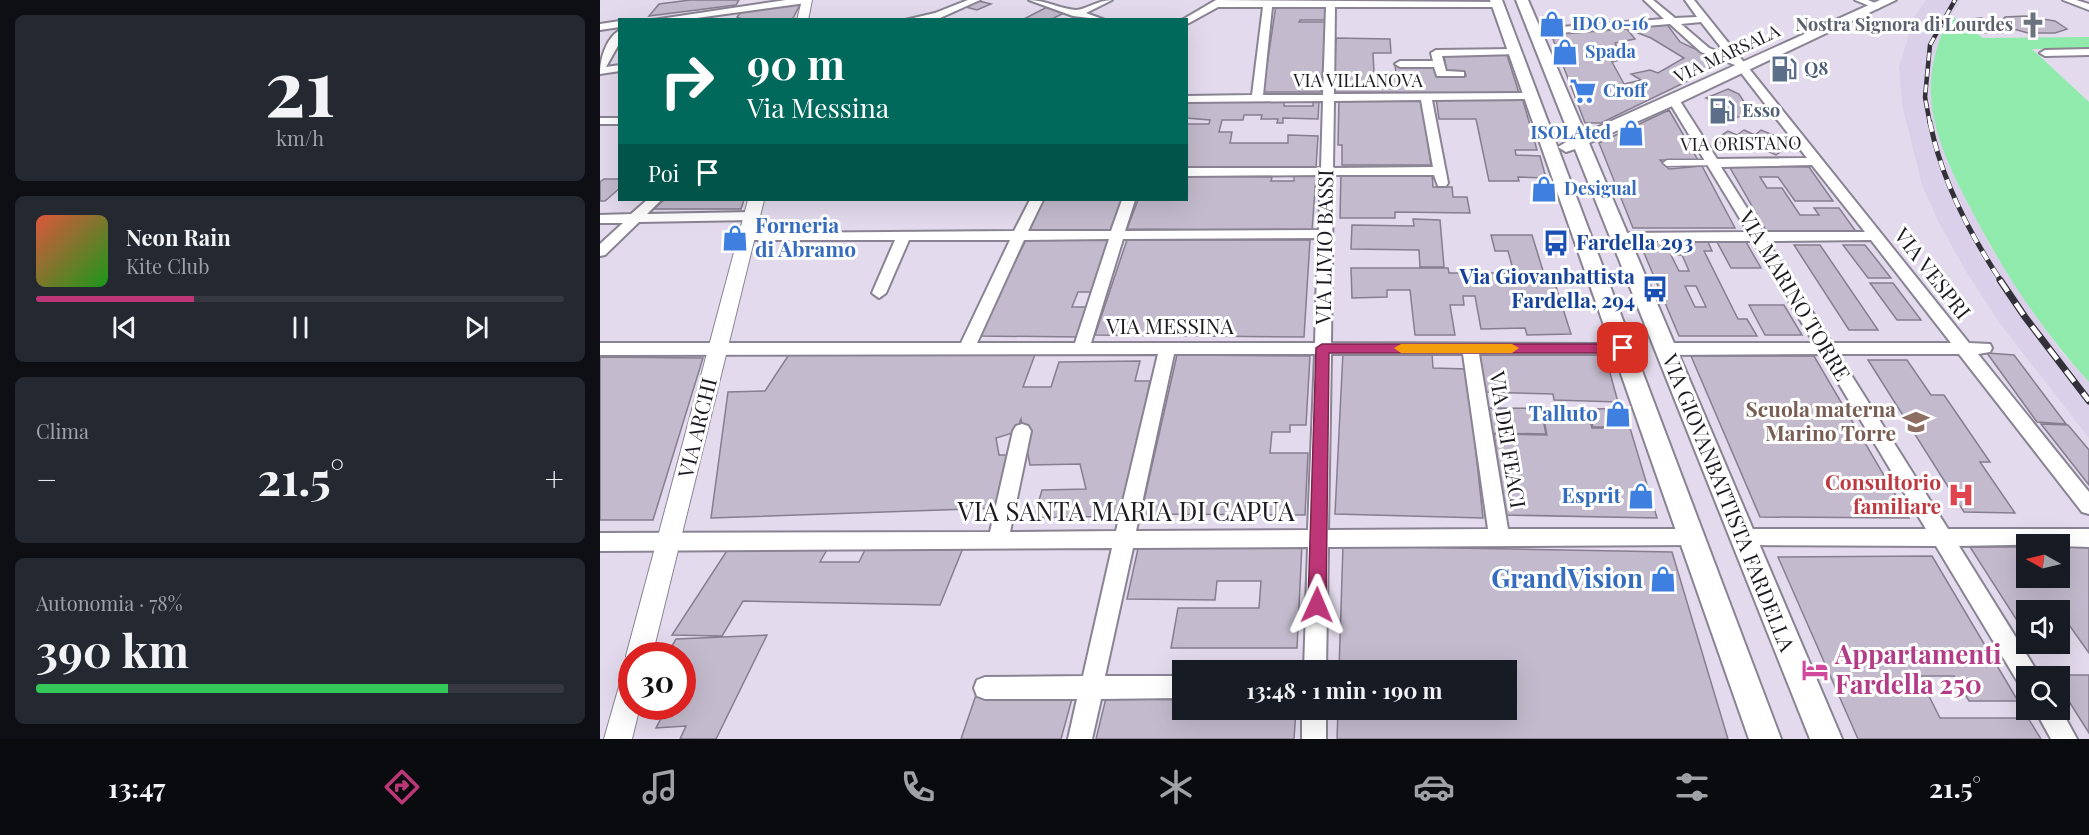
<!DOCTYPE html>
<html lang="it">
<head>
<meta charset="utf-8">
<style>
  body { margin:0; font-family:"Playfair Display",serif; background:#242831; color:#f1f3f6; height:100vh; display:flex; flex-direction:column; font-size:22px; white-space:nowrap }
  * { box-sizing:border-box; margin:0 }
  p { font-size:20px; color:#9ea1a6 }
  .icon { flex:none; width:33px; height:33px; fill:none; stroke:currentColor; stroke-width:2; stroke-linecap:round; stroke-linejoin:round }
  .map { position:relative; flex:1; overflow:hidden }
  .drawer { display:flex; flex-direction:column; gap:15px; padding:15px; background:#0d0f14; width:600px }
  .drawer>* { flex:none }
  .banner { position:absolute; left:18px; top:18px; width:570px; height:183px; border-radius:0px; box-shadow:0 6px 24px #0002; background:#00695c; color:#fff; overflow:hidden }
  .needle { width:39px; rotate:278deg }
  .fabs { position:absolute; left:1416px; top:534px; display:grid; gap:12px }
  .fabs a { display:grid; place-items:center; width:54px; height:54px; border-radius:0px; background:#171b24; box-shadow:0 6px 24px #0002; font-size:30px }
  .speed { position:absolute; left:18px; top:642px; display:flex; gap:12px; font-size:30px; font-weight:700; text-align:center }
  .speed>* { display:grid; place-content:center; width:78px; height:78px; border-radius:50%; background:#171b24; box-shadow:0 6px 24px #0002; line-height:1 }
  .speed .limit { border:9px solid #d22; background:#fff; color:#111 }
  .pin { position:absolute; display:grid; place-items:center; width:51px; height:51px; color:#fff; margin:-26px; border-radius:12px; box-shadow:0 3px 9px #0006 }
  .me { position:absolute; width:66px; margin:-33px; rotate:1deg; stroke-linejoin:round; filter:drop-shadow(0 0 4px #0008) }
  .turn { display:flex; align-items:center; gap:21px; height:126px; padding:0 30px; font-size:27px }
  .turn .icon { width:78px; height:78px; stroke-width:2.5 }
  .turn b { display:block; font-size:42px; line-height:51px }
  .then { display:flex; align-items:center; height:57px; padding:0 30px; background:#0003; gap:12px; font-size:22px }
  .big { font-size:45px; font-weight:700; line-height:1.1 }
  .drawer .widget { flex:1; display:flex; flex-direction:column; justify-content:center; gap:9px; min-width:0; padding:0 21px; border-radius:9px; background:#242831 }
  .drawer .dial { align-items:center; gap:0 }
  .dial b { font-size:78px; line-height:1 }
  .song { display:flex; align-items:center; gap:18px }
  .cover { width:72px; height:72px; border-radius:9px; background:linear-gradient(135deg,hsl(10 70% 55%),hsl(120 70% 35%)) }
  .played { height:6px; border-radius:3px; background:linear-gradient(90deg,#bd3677 30%,#363941 30%) }
  .keys { display:flex; justify-content:space-around; direction:ltr }
  .heat { display:flex; justify-content:space-between; align-items:center; font-size:33px; direction:ltr }
  .charge { height:9px; border-radius:4px; background:linear-gradient(90deg,#34c759 78%,#363941 0) }
  .trip { position:absolute; left:572px; top:660px; width:345px; height:60px; border-radius:0px; background:#171b24; box-shadow:0 6px 24px #0002; font-weight:700; line-height:60px; text-align:center }
  .dock { display:flex; height:96px; justify-content:space-around; align-items:center; background:#090b0e; color:#9ea1a6 }
  .dock .icon { width:42px; height:42px }
  .dock .selected { color:#bd3677 }
  .dock b { font-size:27px; color:#f1f3f6 }
  main { display:flex; flex:1; min-height:0 }
  .map>svg:first-child { display:block }
  .built { fill:#dbd0e9 }
  .green { fill:#8feaac }
  .building { fill:#c3bbcd; stroke:#867e8f; stroke-width:1.5; fill-rule:evenodd }
  .lines { fill:none; stroke-linecap:round; stroke-linejoin:round }
  .pedestrian-casing { stroke:#8a8393; stroke-width:3 }
  .minor-casing { stroke:#8a8393; stroke-width:4 }
  .tertiary-casing { stroke:#8a8393; stroke-width:2 }
  .secondary-casing { stroke:#8a8393; stroke-width:4 }
  .pedestrian { fill:#fff; fill-rule:evenodd }
  .minor { fill:#fff; fill-rule:evenodd }
  .tertiary { fill:#fff; fill-rule:evenodd }
  .secondary { fill:#fff; fill-rule:evenodd }
  .rail-far2-casing { stroke:#343039; stroke-width:4.5 }
  .rail-far1-casing { stroke:#343039; stroke-width:5 }
  .rail-casing { stroke:#343039; stroke-width:7 }
  .rail-far2 { stroke:#fff; stroke-width:3; stroke-dasharray:8; stroke-linecap:butt }
  .rail-far1 { stroke:#fff; stroke-width:4; stroke-dasharray:10; stroke-linecap:butt }
  .rail { stroke:#fff; stroke-width:4.5; stroke-dasharray:14; stroke-linecap:butt }
  .route { fill:#bd3677; stroke:#7b234d; stroke-width:1.5 }
  .slow { fill:#f59e0b }
  .labels { text-anchor:middle; stroke-width:6; stroke-linejoin:round; paint-order:stroke }
  .far-shop-label { font-size:18px; font-weight:bold; fill:#366cbe; stroke:#fff; text-anchor:start }
  .far-worship-label { font-size:18px; font-weight:bold; fill:#5b616d; stroke:#fff; text-anchor:end }
  .far-street-label { font-size:18px; fill:#1d1a21; stroke:#fff }
  .far-service-label { font-size:18px; font-weight:bold; fill:#4e5e75; stroke:#fff; text-anchor:start }
  .shop-label { font-size:21px; font-weight:bold; fill:#366cbe; stroke:#fff; text-anchor:end }
  .transit-label { font-size:21px; font-weight:bold; fill:#164399; stroke:#fff; text-anchor:start }
  .street-label { font-size:21px; fill:#1d1a21; stroke:#fff }
  .education-label { font-size:21px; font-weight:bold; fill:#785e54; stroke:#fff; text-anchor:end }
  .health-label { font-size:21px; font-weight:bold; fill:#be3a42; stroke:#fff; text-anchor:end }
  .near-street-label { font-size:26px; fill:#1d1a21; stroke:#fff }
  .near-shop-label { font-size:26px; font-weight:bold; fill:#366cbe; stroke:#fff; text-anchor:end }
  .near-hotel-label { font-size:26px; font-weight:bold; fill:#b23c85; stroke:#fff; text-anchor:start }
</style>
</head>
<body>
<main>
<section class="drawer">
<div class="widget dial"><b>21</b><p>km/h</p></div>
<div class="widget">
<div class="song"><i class="cover"></i><div><b>Neon Rain</b><p>Kite Club</p></div></div>
<div class="played"></div>
<div class="keys"><svg class="icon" aria-label="previous" viewBox="0 0 24 24"><path d="M18 5L8 12l10 7zM5 5v14"/></svg><svg class="icon" aria-label="pause" viewBox="0 0 24 24"><path d="M8 5v14M16 5v14"/></svg><svg class="icon" aria-label="next" viewBox="0 0 24 24"><path d="M6 5l10 7-10 7zM19 5v14"/></svg></div>
</div>
<div class="widget"><p>Clima</p>
<div class="heat"><a>−</a><b class="big">21.5°</b><a>+</a></div>
</div>
<div class="widget"><p>Autonomia · 78%</p><b class="big">390 km</b><div class="charge"></div></div>
</section>
<div class="map">
<svg width="1489" height="739" viewBox="0 0 1489 739">
  <rect width="100%" height="100%" fill="#e3dbed"/>
  <!-- built -->
  <path class="built" d="M1326 0H1361L1343 29 1333 59 1332 80V106L1338 134 1350 168 1390 246 1420 293 1461 352 1489 382V438L1401 325 1367 273 1339 223 1322 185 1302 105 1299 67 1314 17Z"/>
  <!-- green -->
  <path class="green" d="M1351 15 1383 38 1489 37V48L1432 49 1489 102V382C1442 330 1403 272 1371 209 1354 177 1337 143 1332 107 1328 75 1335 43 1351 15Z"/>
  <!-- building -->
  <path class="building" d="M139 0 136 5 49 16 59 4 90 0Z
    M202 1 192 20H143L137 17 143 10 176 8Z
    M379 1 391 4 377 10 366 7Z
    M676 5H726L725 20H700L699 22H726L721 92H663Z
    M449 6 468 11 450 20H422Z
    M1425 16 1455 21 1467 29 1455 33H1428L1410 28 1400 22 1405 17Z
    M1382 18 1403 33H1385L1365 19Z
    M1066 23 1080 42 1125 63 1001 123H985L951 34 1027 29 1035 39 1015 43 1023 59 1012 62 1024 84 1041 80 1031 74 1050 70 1058 73 1084 58 1051 38 1038 33 1033 27Z
    M736 38 790 39 791 53H773L774 73H796L795 65H837L839 76H866L865 72H847L844 56 907 55 919 93 734 92Z
    M1128 89 1139 94 1154 117H1122L1115 102 1106 98Z
    M922 97 937 150H915L916 155 940 156 946 178 918 177 919 181H889L876 119H839L836 98Z
    M821 98 831 165H742V145H738L739 99Z
    M713 101H719L718 119 683 118V123H677L678 119H661L662 115H644L643 120H622L619 132H632L630 143H688V135L718 136 716 167H586V124H609L610 120 586 118V102H684V106H713Z
    M1069 110 1098 160H1060L1069 169 1102 166 1135 228H1033L999 143Z
    M1144 130 1155 135 1161 130 1193 143 1176 155 1150 144 1140 150 1114 140 1128 131 1137 135Z
    M1129 166 1209 167 1233 201H1195L1178 177H1160L1167 188H1182L1200 215H1219L1214 208H1239L1257 233 1167 232Z
    M741 172 832 173 833 187H852L853 197H867L870 213 795 212V218H740Z
    M586 176 672 177 671 181H694V176H716L712 231 527 229 538 200H586Z
    M4 179H20V188L5 201H0V182Z
    M64 200H144L141 209H54Z
    M443 200H525L516 230 429 232Z
    M813 219 840 220 844 267H820L819 250 751 249 752 225 814 226Z
    M891 235H932L944 274H952L971 334 927 335 925 328 881 329 875 296H863L864 305H850L855 335H815L810 290H787V297L752 298 751 268H848L849 273H914L908 251H895Z
    M428 236 513 237 493 292H478L472 307H491L481 337 378 336Z
    M527 240H710L704 337 495 335Z
    M1039 241 1108 242 1112 251H1104L1138 319H1147L1157 336H1079ZM1071 255H1082L1089 271H1079ZM1085 286H1096L1106 307H1095Z
    M1117 242H1146L1161 268H1131Z
    M1194 245H1220L1278 330H1249Z
    M1243 245H1265L1291 278H1268Z
    M1270 283H1293L1321 320H1297Z
    M1149 305H1184L1202 335H1165Z
    M437 349 423 387H451L459 362 540 361 535 381H550L523 516 434 518 442 490 486 489 480 464 430 465 421 419 416 432 396 438 399 455H416L398 508 111 518 128 392 165 391 190 353Z
    M743 352 832 354 833 368 867 369 883 518 735 514Z
    M879 352 1005 355 1018 402 954 400 953 394 884 392Z
    M1387 353 1414 355 1466 424 1437 422Z
    M577 355 710 356 706 425H690V432H672L670 453H708L705 515 541 514Z
    M1091 356H1214L1309 518 1160 517Z
    M0 357 103 358 53 520H0Z
    M1268 360H1307L1331 395H1344L1390 462H1380L1415 513 1364 512Z
    M888 408 1021 409 1027 427H993L991 420 943 419 946 434 892 433Z
    M944 420 990 421 992 428H1030L1057 518 905 515 894 434 947 435Z
    M1441 424 1468 425 1489 450V485Z
    M539 544H702L697 648H571L578 608H659L661 581H617L615 600 527 599Z
    M130 546 228 548 220 562H259L267 546 363 548 340 605 143 601 122 636 72 635Z
    M743 546 1072 552 1128 739H737L738 710H906V670H739Z
    M1460 546H1489V653L1467 622H1460V610H1426V622H1418L1370 547H1426V578H1460Z
    M1332 556 1418 701H1369L1354 676H1319L1340 718H1428L1441 739H1258L1178 557Z
    M167 635 116 739H80L86 726 56 728 67 707 60 706H82V656H66L76 639Z
    M1452 675H1489V733L1460 687V676Z
    M377 692 473 695 461 739H361Z
    M506 698 582 700V710H696L694 739H496Z"/>
  <g class="lines">
    <!-- pedestrian casing -->
    <g class="pedestrian-casing">
      <path id="pedestrian" d="M1112 160 1115 161V165L1067 166 1063 163 1067 160Z"/>
    </g>
    <!-- minor casing -->
    <g class="minor-casing">
      <path id="minor" d="M186 0H210L206 3 82 20H53Z
        M368 0H380L340 18 305 20 335 13Z
        M429 0C446 0 460 9 476 10 485 10 498 0 512 0L486 13 505 20 473 16Z
        M616 0 900 2 902 4 897 7H735L734 94 929 93 934 96 929 99 832 100 848 183 846 186H838L834 175H733L731 343 1029 344 1031 348 1029 352 1023 354H879L908 529H1091L1098 531 1101 537 1098 543 1091 545 728 547 726 670H704L708 547 533 548 505 676H582V698L501 699 492 739H468L477 699H385L377 696 374 688 377 680 385 677 483 676 512 548 0 551V533L390 532 413 431 416 426 422 424 428 426 431 431 410 532 516 531 558 354 0 355V343H361L410 240H309L286 293 279 298 272 293 295 240H141L139 237 146 233 414 231 430 200H443L428 231H511L522 200H535L525 231 719 230 721 175 586 176V168H721L723 101 586 102V96L652 95 663 7H618L589 23 586 24V20H582ZM672 7H726L723 95H663ZM821 100 833 167 733 168 734 101ZM718 238 715 343H491L523 239ZM509 239 475 343H377L424 240ZM574 354H715L708 530 536 531ZM731 354H863L888 529 728 530Z
        M1044 0H1053L1075 18 1097 17 1085 0H1094L1369 343 1390 344 1392 348 1390 352 1378 354 1489 492V514L1482 512 1359 354H1238L1348 529H1489V547L1460 546V544L1359 546 1435 668 1438 676H1426V687L1419 684 1336 546 1142 545 1135 543 1132 537 1135 531 1142 529H1326L1221 354 1065 355 1059 353 1057 349 1059 345 1065 343H1214L1153 241H1019L1012 237 1019 233 1148 232 1068 100 1070 98H1078L1117 159 1207 158 1135 65 1101 52 1070 24 935 35 930 32 935 29 1064 19ZM1101 22 1127 55 1109 48 1081 24ZM1212 165 1265 232H1162L1121 167ZM1271 240 1351 343H1232L1167 241Z
        M1255 0H1268L1282 6 1277 9Z
        M1463 0H1476L1489 4V10Z
        M20 21V27L0 30V24Z
        M20 30V42L6 67 20 65V71L0 74C0 59 6 38 20 30Z
        M914 49 918 50V54L842 56 846 71 864 72V76H837L834 67H800L795 64 800 61H833L831 53 836 50Z
        M1489 49V55L1445 56 1440 53 1445 50Z
        M0 118H20V124H0Z
        M47 200H61L47 214 152 212 159 216 152 220 39 222 5 255 0 256V244L23 223H0V215L31 214Z
        M1460 708 1477 739H1451L1435 710Z
        M702 710H726V739H702Z"/>
    </g>
    <!-- tertiary casing -->
    <g class="tertiary-casing">
      <path id="tertiary" d="M202 0H212L208 20H197Z
        M148 200H164L52 656H32V666L26 656Z
        M32 672V706H40L32 739H4L22 676Z"/>
    </g>
    <!-- secondary casing -->
    <g class="secondary-casing">
      <path id="secondary" d="M890 0H902L1181 739H1149Z
        M916 0H928L985 133 1280 0H1296L1079 103 989 143 1242 739H1210L975 149 966 152 958 147 971 139Z"/>
    </g>
    <!-- pedestrian -->
    <use href="#pedestrian" class="pedestrian"/>
    <!-- minor -->
    <use href="#minor" class="minor"/>
    <!-- tertiary -->
    <use href="#tertiary" class="tertiary"/>
    <!-- secondary -->
    <use href="#secondary" class="secondary"/>
    <!-- rail-far2 casing -->
    <g class="rail-far2-casing">
      <path id="rail-far2" d="M1330 124 1325 97 1330 45 1355 0"/>
    </g>
    <!-- rail-far1 casing -->
    <g class="rail-far1-casing">
      <path id="rail-far1" d="M1330 122C1341 179 1369 233 1401 281"/>
    </g>
    <!-- rail casing -->
    <g class="rail-casing">
      <path id="rail" d="M1400 280 1425 317 1489 401"/>
    </g>
    <!-- rail-far2 -->
    <use href="#rail-far2" class="rail-far2"/>
    <!-- rail-far1 -->
    <use href="#rail-far1" class="rail-far1"/>
    <!-- rail -->
    <use href="#rail" class="rail"/>
  </g>
  <!-- route -->
  <path class="route" d="M722 344H1023L1030 348 1023 353H729L726 605 723 610 717 613 710 610 708 605 716 348Z"/>
  <!-- slow -->
  <path class="slow" d="M801 344H912L919 348 912 353H801L794 348Z"/>
  <!-- icons -->
  <defs>
    <g id="shop-bare" transform="scale(2.07)"><path d="M-5-2.5h2.3a2.7 3.5 0 0 1 5.4 0H5L5.5 6h-11ZM-1.5-2.5h3a1.5 2.3 0 0 0-3 0Z" fill="#3f7fe0" stroke="#fff" stroke-width="2.5" paint-order="stroke"/></g>
    <g id="church-bare" transform="scale(2.07)"><path d="M-1.2-6h2.4v3.5h3.3v2.4h-3.3V6h-2.4V-.1h-3.3v-2.4h3.3Z" fill="#6b7280" stroke="#fff" stroke-width="2.5" paint-order="stroke"/></g>
    <g id="fuel-bare" transform="scale(2.07)"><path d="M-5.5-6h7V0h2V4h1.3V-2.5L3-4.5l.8-.8L6-3V5H2.5V1h-1V6h-7ZM-4.2-4.7v3.2H.2V-4.7Z" fill="#5c6f8a" stroke="#fff" stroke-width="2.5" paint-order="stroke"/></g>
    <g id="supermarket-bare" transform="scale(2.07)"><path d="M-6-5.5h2.5l.6 2H6L4.5 2H-2.5L-4.4-4H-6ZM-1.5 3.2a1.3 1.3 0 1 0 .1 0ZM3 3.2a1.3 1.3 0 1 0 .1 0Z" fill="#3f7fe0" stroke="#fff" stroke-width="2.5" paint-order="stroke"/></g>
    <g id="bus-bare" transform="scale(2.07)"><path d="M-5-6H5V4H4V6H2V4H-2V6H-4V4H-5ZM-3.5-4V0h7V-4ZM-3.5 1.2v1.5H-2V1.2ZM2 1.2v1.5H3.5V1.2Z" fill="#1a4fb4" stroke="#fff" stroke-width="2.5" paint-order="stroke"/></g>
    <g id="school-bare" transform="scale(2.07)"><path d="M0-5L7-2L0 1L-7-2ZM-4 1L0 2.5L4 1V4Q0 6-4 4Z" fill="#8d6e63" stroke="#fff" stroke-width="2.5" paint-order="stroke"/></g>
    <g id="hospital-bare" transform="scale(2.07)"><path d="M-5-5h3v3.5h4V-5h3V5h-3V1.5h-4V5h-3Z" fill="#e0444e" stroke="#fff" stroke-width="2.5" paint-order="stroke"/></g>
    <g id="hotel-bare" transform="scale(2.07)"><path d="M-6-4.5h1.5V1H6V5H4.5V3h-9V5H-6ZM-4 0a1.8 1.8 0 1 1 3.6 0ZM.5 0V-2.5h3Q6-2.5 6 0Z" fill="#d1479c" stroke="#fff" stroke-width="2.5" paint-order="stroke"/></g>
  </defs>
  <g fill-rule="evenodd">
    <use href="#shop-bare" x="952" y="24"/>
    <use href="#church-bare" x="1433" y="25"/>
    <use href="#shop-bare" x="965" y="52"/>
    <use href="#fuel-bare" x="1184" y="69"/>
    <use href="#supermarket-bare" x="983" y="91"/>
    <use href="#fuel-bare" x="1122" y="111"/>
    <use href="#shop-bare" x="1031" y="133"/>
    <use href="#shop-bare" x="944" y="189"/>
    <use href="#shop-bare" x="135" y="238"/>
    <use href="#bus-bare" x="956" y="243"/>
    <use href="#bus-bare" x="1055" y="289"/>
    <use href="#shop-bare" x="1018" y="414"/>
    <use href="#school-bare" x="1316" y="422"/>
    <use href="#hospital-bare" x="1361" y="495"/>
    <use href="#shop-bare" x="1041" y="496"/>
    <use href="#shop-bare" x="1063" y="579"/>
    <use href="#hotel-bare" x="1215" y="670"/>
  </g>
  <g class="labels">
    <!-- far-shop labels -->
    <g class="far-shop-label">
      <text x="972" y="30">IDO 0-16</text>
      <text x="985" y="58">Spada</text>
      <text x="1003" y="97">Croff</text>
      <text x="1011" y="139" text-anchor="end">ISOLAted</text>
      <text x="964" y="195">Desigual</text>
    </g>
    <!-- far-worship labels -->
    <g class="far-worship-label">
      <text x="1413" y="31">Nostra Signora di Lourdes</text>
    </g>
    <!-- far-street labels -->
    <g class="far-street-label">
      <text transform="translate(1127 54) rotate(-25)" y="6">VIA MARSALA</text>
      <text x="758" y="87">VIA VILLANOVA</text>
      <text transform="translate(1141 144) rotate(-1)" y="6">VIA ORISTANO</text>
    </g>
    <!-- far-service labels -->
    <g class="far-service-label">
      <text x="1204" y="75">Q8</text>
      <text x="1142" y="117">Esso</text>
    </g>
    <!-- shop labels -->
    <g class="shop-label">
      <text x="155" y="233" text-anchor="start">Forneria<tspan x="155" dy="24">di Abramo</tspan></text>
      <text x="998" y="421">Talluto</text>
      <text x="1021" y="503">Esprit</text>
    </g>
    <!-- transit labels -->
    <g class="transit-label">
      <text x="976" y="250">Fardella 293</text>
      <text x="1035" y="284" text-anchor="end">Via Giovanbattista<tspan x="1035" dy="24">Fardella, 294</tspan></text>
    </g>
    <!-- street labels -->
    <g class="street-label">
      <text transform="translate(725 247) rotate(-89)" y="7">VIA LIVIO BASSI</text>
      <text transform="translate(1332 274) rotate(52)" y="7">VIA VESPRI</text>
      <text transform="translate(1194 296) rotate(59)" y="7">VIA MARINO TORRE</text>
      <text x="570" y="334">VIA MESSINA</text>
      <text transform="translate(98 428) rotate(-76)" y="7">VIA ARCHI</text>
      <text transform="translate(907 440) rotate(81)" y="7">VIA DEI FEACI</text>
      <text transform="translate(1128 503) rotate(68)" y="7">VIA GIOVANBATTISTA FARDELLA</text>
    </g>
    <!-- education labels -->
    <g class="education-label">
      <text x="1296" y="417">Scuola materna<tspan x="1296" dy="24">Marino Torre</tspan></text>
    </g>
    <!-- health labels -->
    <g class="health-label">
      <text x="1341" y="490">Consultorio<tspan x="1341" dy="24">familiare</tspan></text>
    </g>
    <!-- near-street labels -->
    <g class="near-street-label">
      <text x="526" y="521">VIA SANTA MARIA DI CAPUA</text>
    </g>
    <!-- near-shop labels -->
    <g class="near-shop-label">
      <text x="1043" y="588">GrandVision</text>
    </g>
    <!-- near-hotel labels -->
    <g class="near-hotel-label">
      <text x="1235" y="664">Appartamenti<tspan x="1235" dy="30">Fardella 250</tspan></text>
    </g>
  </g>
</svg>
<div class="fabs">
<a><svg class="needle" viewBox="-14 -14 28 28"><path d="M0-13l5 13h-10z" fill="#e53935"/><path d="M0 13l5-13h-10z" fill="#9ea1a6"/></svg></a>
<a><svg class="icon" aria-label="sound" viewBox="0 0 24 24"><path d="M4 9h4l5-4v14l-5-4H4zM17 9q2 3 0 6"/></svg></a>
<a><svg class="icon" aria-label="search" viewBox="0 0 24 24"><circle cx="10" cy="10" r="6"/><path d="M15 15l6 6"/></svg></a>
</div>
<div class="speed"><div class="limit">30</div></div>
<div class="pin" style="left:1023px;top:348px;background:#d93025"><svg class="icon" aria-label="arrive" viewBox="0 0 24 24"><path d="M6 21V4h12l-3 4 3 4H6"/></svg></div>
<svg class="me" style="left:717px;top:605px" viewBox="-20 -20 40 40"><path d="M0-17L14 15 0 8-14 15z" fill="#bd3677" stroke="#fff" stroke-width="4"/></svg>
<div class="trip">13:48 · 1 min · 190 m</div>
<div class="banner">
<div class="turn"><svg class="icon" aria-label="right" viewBox="0 0 24 24"><path d="M7 20v-9h11M14 6l5 5-5 5"/></svg><div><b>90 m</b>Via Messina</div></div>
<div class="then">Poi<svg class="icon" aria-label="arrive" viewBox="0 0 24 24"><path d="M6 21V4h12l-3 4 3 4H6"/></svg></div>
</div>
</div>
</main>
<nav class="dock">
<b>13:47</b>
<svg class="icon selected" aria-label="directions" viewBox="0 0 24 24"><path d="M12 3l9 9-9 9-9-9zM9 14v-3h6M13 9l2 2-2 2"/></svg>
<svg class="icon" aria-label="music" viewBox="0 0 24 24"><path d="M9 18V5l10-2v13"/><circle cx="6" cy="18" r="3"/><circle cx="16" cy="16" r="3"/></svg>
<svg class="icon" aria-label="phone" viewBox="0 0 24 24"><path d="M5 4h4l2 5-3 2q2 4 5 5l2-3 5 2v4C11 20 4 13 5 4z"/></svg>
<svg class="icon" aria-label="climate" viewBox="0 0 24 24"><path d="M12 3v18M4 7l16 10M4 17L20 7"/></svg>
<svg class="icon" aria-label="car" viewBox="0 0 24 24"><path d="M5 17H2v-5l4-1 3-4h7l3 4 3 1v5h-3M9 17h6M6 11h13"/><circle cx="7" cy="17" r="2"/><circle cx="17" cy="17" r="2"/></svg>
<svg class="icon" aria-label="filters" viewBox="0 0 24 24"><path d="M4 7h16M4 17h16"/><circle cx="9" cy="7" r="2"/><circle cx="15" cy="17" r="2"/></svg>
<b>21.5°</b>
</nav>
</body>
</html>
